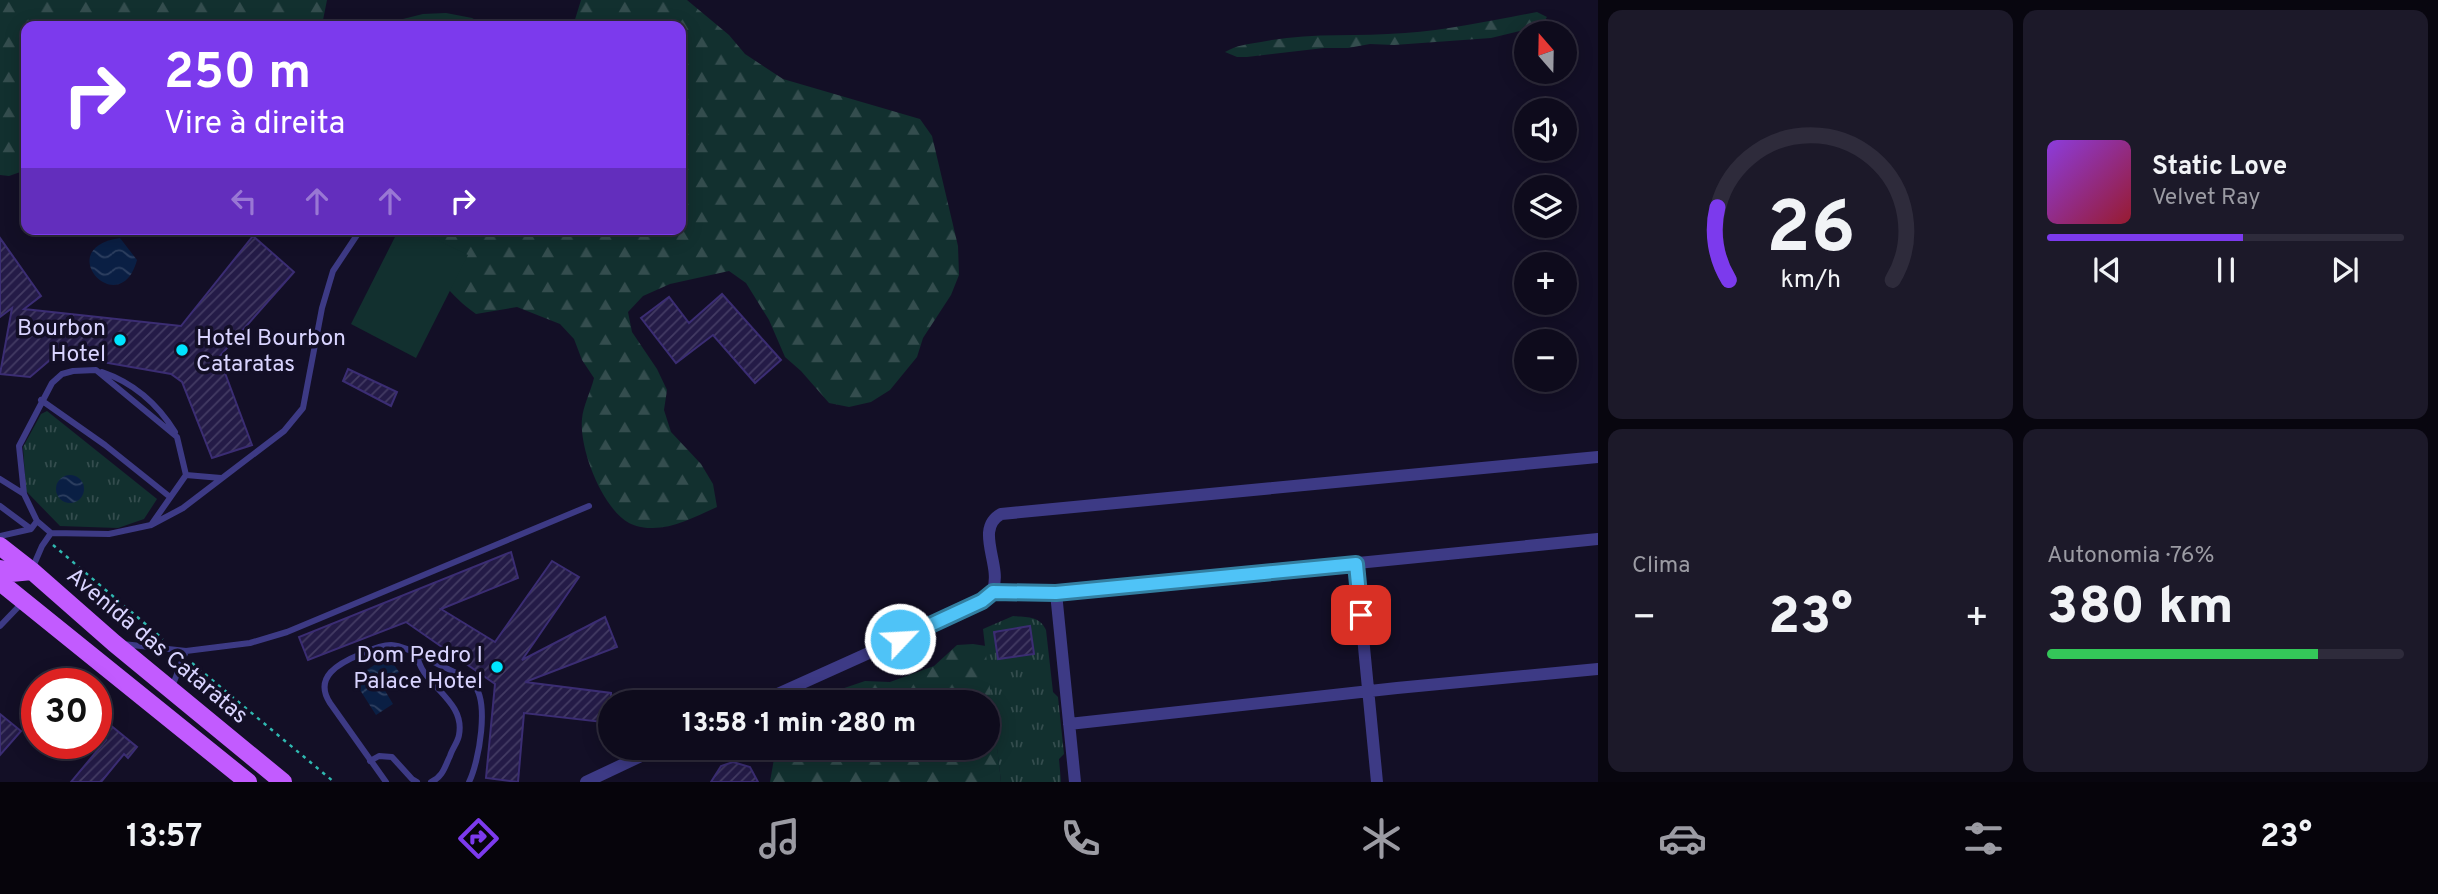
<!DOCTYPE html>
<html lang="pt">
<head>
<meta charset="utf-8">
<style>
  body { margin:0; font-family:Overpass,sans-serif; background:#1c1929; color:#f1f3f6; height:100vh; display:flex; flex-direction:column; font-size:26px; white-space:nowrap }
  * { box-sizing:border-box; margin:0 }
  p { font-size:23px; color:#9b9ba3 }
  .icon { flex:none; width:38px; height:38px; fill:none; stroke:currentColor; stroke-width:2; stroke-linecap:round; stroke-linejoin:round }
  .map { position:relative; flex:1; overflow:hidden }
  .details { display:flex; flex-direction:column; gap:10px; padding:10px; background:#08060f; width:840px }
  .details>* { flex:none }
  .banner { position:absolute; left:21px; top:21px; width:665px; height:214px; border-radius:14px; box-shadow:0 4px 18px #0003,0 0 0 2px #2e2b3b; background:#7c3aed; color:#fff; overflow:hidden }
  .needle { width:46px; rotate:340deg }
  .controls { position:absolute; left:1514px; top:21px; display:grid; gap:14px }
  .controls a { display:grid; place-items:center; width:63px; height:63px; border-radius:50%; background:#0e0b1c; box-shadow:0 4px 18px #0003,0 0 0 2px #2e2b3b; font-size:35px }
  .speed { position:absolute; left:21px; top:668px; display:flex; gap:14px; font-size:35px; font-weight:700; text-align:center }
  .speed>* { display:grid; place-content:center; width:91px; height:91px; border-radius:50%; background:#0e0b1c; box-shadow:0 4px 18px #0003,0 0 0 2px #2e2b3b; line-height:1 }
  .speed .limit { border:10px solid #d22; background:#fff; color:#111 }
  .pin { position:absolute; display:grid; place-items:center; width:60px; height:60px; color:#fff; margin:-30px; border-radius:14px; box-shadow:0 4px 10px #0006 }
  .me { position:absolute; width:77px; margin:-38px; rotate:65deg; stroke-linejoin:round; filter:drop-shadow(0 0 5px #0008) }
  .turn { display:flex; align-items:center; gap:24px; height:147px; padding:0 28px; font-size:32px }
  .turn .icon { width:91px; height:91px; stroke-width:2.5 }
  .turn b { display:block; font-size:49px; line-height:60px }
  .lanes { display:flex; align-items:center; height:66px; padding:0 28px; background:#0003; justify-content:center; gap:35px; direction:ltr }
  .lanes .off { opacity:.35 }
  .big { font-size:52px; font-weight:800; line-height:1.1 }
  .details .widget { flex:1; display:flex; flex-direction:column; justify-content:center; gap:10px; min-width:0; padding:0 24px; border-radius:14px; background:#1c1929 }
  .details .dial { align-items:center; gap:0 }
  .dial svg { height:182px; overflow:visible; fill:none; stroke:#2e2b3b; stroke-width:7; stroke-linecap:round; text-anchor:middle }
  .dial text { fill:#f1f3f6; stroke:none }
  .song { display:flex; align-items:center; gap:21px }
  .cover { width:84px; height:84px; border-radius:10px; background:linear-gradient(135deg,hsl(270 70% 55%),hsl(350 70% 35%)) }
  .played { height:7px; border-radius:4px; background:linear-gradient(90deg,#7c3aed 55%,#2e2b3b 55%) }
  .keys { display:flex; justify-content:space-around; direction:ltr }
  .heat { display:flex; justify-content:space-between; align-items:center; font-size:38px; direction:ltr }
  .charge { height:10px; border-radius:5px; background:linear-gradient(90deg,#34c759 76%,#2e2b3b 0) }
  .details .tiles { flex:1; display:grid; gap:10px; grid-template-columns:repeat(2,1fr) }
  .trip { position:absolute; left:598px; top:690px; width:402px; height:70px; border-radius:35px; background:#0e0b1c; box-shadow:0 4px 18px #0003,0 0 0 2px #2e2b3b; font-weight:800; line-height:70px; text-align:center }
  .tab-bar { display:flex; height:112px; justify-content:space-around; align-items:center; background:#06040b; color:#9b9ba3 }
  .tab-bar .icon { width:49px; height:49px }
  .tab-bar .active { color:#7c3aed }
  .tab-bar b { font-size:32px; color:#f1f3f6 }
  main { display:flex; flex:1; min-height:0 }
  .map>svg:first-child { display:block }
  .forest { fill:url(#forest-firs) }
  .park { fill:url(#park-tufts) }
  .garden { fill:#12302f }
  .water { fill:url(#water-waves) }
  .building { fill:url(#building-hatch); stroke:#3b2d73; stroke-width:2 }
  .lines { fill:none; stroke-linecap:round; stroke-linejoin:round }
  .path { stroke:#2fb8b0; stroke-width:2.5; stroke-dasharray:3.5 5; stroke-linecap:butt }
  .lane { stroke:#3d3a85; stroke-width:6 }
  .street { stroke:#3d3a85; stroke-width:12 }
  .primary { stroke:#c25bff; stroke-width:18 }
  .route-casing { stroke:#337fa1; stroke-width:18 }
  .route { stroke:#4fc3f7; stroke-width:12 }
  .poi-dot { fill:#00e5ff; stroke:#130f26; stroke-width:2.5 }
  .labels { text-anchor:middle; stroke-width:7; stroke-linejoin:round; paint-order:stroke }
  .poi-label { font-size:23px; fill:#d9d4ff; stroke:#130f26; text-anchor:end }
  .street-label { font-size:23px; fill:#d9d4ff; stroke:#130f26 }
</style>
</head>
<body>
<main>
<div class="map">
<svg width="1598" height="782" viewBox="0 0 1598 782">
  <defs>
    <pattern id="forest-firs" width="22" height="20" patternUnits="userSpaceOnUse" patternTransform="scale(1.75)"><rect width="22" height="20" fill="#12302f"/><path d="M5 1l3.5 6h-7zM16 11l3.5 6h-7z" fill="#344d4e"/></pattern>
    <pattern id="park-tufts" width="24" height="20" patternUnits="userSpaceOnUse" patternTransform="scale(1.75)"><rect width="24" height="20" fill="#12302f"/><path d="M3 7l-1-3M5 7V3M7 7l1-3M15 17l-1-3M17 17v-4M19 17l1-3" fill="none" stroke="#344d4e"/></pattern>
    <pattern id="water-waves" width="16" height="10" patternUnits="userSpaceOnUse" patternTransform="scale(1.75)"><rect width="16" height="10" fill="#0a1f44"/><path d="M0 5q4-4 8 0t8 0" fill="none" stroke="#2d3f60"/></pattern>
    <pattern id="building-hatch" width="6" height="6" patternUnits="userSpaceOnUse" patternTransform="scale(1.75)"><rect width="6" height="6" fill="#241b47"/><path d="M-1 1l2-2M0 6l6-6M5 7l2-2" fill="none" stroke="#433b63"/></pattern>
  </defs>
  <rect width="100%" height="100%" fill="#130f26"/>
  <!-- forest -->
  <path class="forest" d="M0 0H327L323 20 314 26H26V170L9 176 0 175Z
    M581 0H687L729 35 745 54 783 79 920 119 932 136 958 246 959 275 951 295 923 338 917 357 890 390 871 402 849 407 829 403 801 371 785 357 769 320 746 283 729 271 670 284 643 296 628 312 632 332 657 369 667 390 664 410 671 432 701 464 713 484 717 507C697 516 673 529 650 528 645 528 634 526 629 523 602 508 579 449 582 419 583 406 591 391 594 378L582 360 574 339 560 324 517 307 476 314C440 288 433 267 413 229H681V26H573Z
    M1537 12 1547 17 1541 26 1491 38 1394 45 1370 44 1348 48H1324L1247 57H1237L1225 52C1237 45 1248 44 1261 42 1309 32 1356 37 1405 33 1449 30 1494 20 1537 12Z
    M446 13 472 18 486 26H399L403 19 423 14Z
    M973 644 986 646 1001 782H770L776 747H989V702H803L865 681 890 682 934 666 957 645Z"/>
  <!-- park -->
  <path class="park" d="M47 411 157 499 144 519 118 528 60 526 26 491 23 447 41 414Z
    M1013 616C1027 617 1040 616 1046 630L1053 692 1058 697 1064 754 1059 759 1061 782H1001L983 629Z"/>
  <!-- garden -->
  <path class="garden" d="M399 229H415L468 255 416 358 351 324Z"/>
  <!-- water -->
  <path class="water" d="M120 238 137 260C120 323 50 248 120 238Z
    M56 489a14 14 0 1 1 28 0a14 14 0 1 1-28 0Z
    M388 656 399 672 381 684 393 704 376 715 353 679Z"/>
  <!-- building -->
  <path class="building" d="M253 236 294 272 219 357 252 445 212 458 182 382 171 374 57 354 30 377 0 374 12 308 0 317V238L41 296 24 309 181 326Z
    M722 294 781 360 755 383 713 335 676 363 641 318 669 297 689 323Z
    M348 369 397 392 391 406 343 381Z
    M511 552 518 578 441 609 495 642 552 561 579 577 522 660 605 617 617 647 525 682 611 693V723L524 713 518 782 486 778 495 684 406 622 308 660 299 637Z
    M1030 626 1034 654 998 659 994 632Z
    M0 714 21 731 0 755Z
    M109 724 137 747 128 758 124 754 101 782H71L106 740 100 735Z
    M733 762 750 767 758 782H711L721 766Z"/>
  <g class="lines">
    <!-- path -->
    <path class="path" d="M53 545 163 639
      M192 663 334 782"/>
    <!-- lane -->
    <path class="lane" d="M102 372C134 383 157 403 175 432
      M41 400 105 445 170 497
      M186 475 221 478
      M0 479 24 494
      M0 506 31 529
      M151 525 186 475 177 437 96 370 73 371 62 374 52 383 19 446 24 494 37 521 51 533 109 534 151 525 183 508 284 431 303 408 322 308 333 271 361 229
      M0 536 31 529 37 521
      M32 569 42 546 51 533
      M0 626 23 602
      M123 644 186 651 250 643 287 632 589 506
      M417 654C420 685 466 699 459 735 458 742 452 749 450 756 445 766 443 777 431 782
      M172 687 186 651
      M370 761 379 756 392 757 412 779 417 782
      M386 782 330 703C313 677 339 663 361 654 370 650 380 645 391 645 406 646 422 657 436 663 447 669 464 675 473 684 490 700 479 762 469 782"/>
    <!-- street -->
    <path class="street" d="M1356 564 1377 782
      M993 592 1056 593 1598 539
      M1056 593 1075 782
      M760 702 982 602C986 598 991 594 993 589 1002 565 974 529 1001 514L1598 457
      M1069 724 1397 688 1598 669
      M586 782 660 747"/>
    <!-- primary -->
    <path class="primary" d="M0 546 32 571 114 643 283 782
      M0 569 11 573 32 571
      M0 582 248 782"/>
  </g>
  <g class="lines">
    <!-- route casing -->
    <g class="route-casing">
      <path id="route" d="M900 639 982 601 993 592 1056 593 1356 564 1361 615"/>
    </g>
    <!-- route -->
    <use href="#route" class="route"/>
  </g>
  <!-- markers -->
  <g class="poi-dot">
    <circle cx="120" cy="340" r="7"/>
    <circle cx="182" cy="350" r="7"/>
    <circle cx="497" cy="667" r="7"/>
  </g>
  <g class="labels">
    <!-- poi labels -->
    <g class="poi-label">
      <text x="106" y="335">Bourbon<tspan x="106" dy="26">Hotel</tspan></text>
      <text x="196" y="345" text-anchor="start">Hotel Bourbon<tspan x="196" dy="26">Cataratas</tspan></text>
      <text x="483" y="662">Dom Pedro I<tspan x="483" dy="26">Palace Hotel</tspan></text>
    </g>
    <!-- street labels -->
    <g class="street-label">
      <text transform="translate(158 645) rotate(40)" y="8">Avenida das Cataratas</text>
    </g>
  </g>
</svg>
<div class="controls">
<a><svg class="needle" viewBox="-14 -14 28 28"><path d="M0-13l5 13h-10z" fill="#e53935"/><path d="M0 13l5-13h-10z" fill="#9b9ba3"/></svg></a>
<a><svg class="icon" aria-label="sound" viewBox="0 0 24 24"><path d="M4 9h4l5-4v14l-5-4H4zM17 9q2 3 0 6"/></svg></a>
<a><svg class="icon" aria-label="layers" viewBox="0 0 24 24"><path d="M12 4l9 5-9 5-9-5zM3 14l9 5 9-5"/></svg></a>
<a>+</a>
<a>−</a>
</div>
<div class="speed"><div class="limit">30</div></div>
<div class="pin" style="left:1361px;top:615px;background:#d93025"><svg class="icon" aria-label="arrive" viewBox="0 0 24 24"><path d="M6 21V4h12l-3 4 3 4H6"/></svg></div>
<svg class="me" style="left:900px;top:639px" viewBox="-20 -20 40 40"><circle r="17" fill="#4fc3f7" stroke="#fff" stroke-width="3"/><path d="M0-11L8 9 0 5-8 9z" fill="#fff"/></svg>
<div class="trip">13:58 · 1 min · 280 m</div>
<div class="banner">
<div class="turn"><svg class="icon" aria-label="right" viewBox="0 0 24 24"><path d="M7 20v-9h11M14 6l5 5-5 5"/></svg><div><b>250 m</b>Vire à direita</div></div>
<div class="lanes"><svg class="icon off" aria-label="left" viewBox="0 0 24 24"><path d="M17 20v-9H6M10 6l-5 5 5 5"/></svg><svg class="icon off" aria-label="ahead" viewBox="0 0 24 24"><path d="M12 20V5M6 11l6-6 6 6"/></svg><svg class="icon off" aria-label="ahead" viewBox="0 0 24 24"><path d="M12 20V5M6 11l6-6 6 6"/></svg><svg class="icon" aria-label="right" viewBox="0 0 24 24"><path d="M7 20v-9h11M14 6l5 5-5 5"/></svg></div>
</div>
</div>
<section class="details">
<div class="tiles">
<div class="widget dial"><svg viewBox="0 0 100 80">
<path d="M14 69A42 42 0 1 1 86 69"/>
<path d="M14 69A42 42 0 0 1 9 37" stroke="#7c3aed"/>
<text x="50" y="56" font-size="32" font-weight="700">26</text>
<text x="50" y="72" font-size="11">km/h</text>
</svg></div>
<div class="widget">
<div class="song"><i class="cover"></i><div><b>Static Love</b><p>Velvet Ray</p></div></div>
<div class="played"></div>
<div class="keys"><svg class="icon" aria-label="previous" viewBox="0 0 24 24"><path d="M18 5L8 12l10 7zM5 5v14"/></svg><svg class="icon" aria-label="pause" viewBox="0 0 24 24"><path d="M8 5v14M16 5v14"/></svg><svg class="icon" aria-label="next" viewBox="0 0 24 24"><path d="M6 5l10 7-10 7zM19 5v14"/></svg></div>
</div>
<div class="widget"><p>Clima</p>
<div class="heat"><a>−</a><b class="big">23°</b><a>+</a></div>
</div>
<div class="widget"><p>Autonomia · 76%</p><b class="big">380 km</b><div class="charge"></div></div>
</div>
</section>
</main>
<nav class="tab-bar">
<b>13:57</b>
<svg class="icon active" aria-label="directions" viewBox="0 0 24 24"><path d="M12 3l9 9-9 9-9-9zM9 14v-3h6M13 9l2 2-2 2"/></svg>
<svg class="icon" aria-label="music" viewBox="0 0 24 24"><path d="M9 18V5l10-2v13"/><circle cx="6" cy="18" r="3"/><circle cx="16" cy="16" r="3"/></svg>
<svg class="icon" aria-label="phone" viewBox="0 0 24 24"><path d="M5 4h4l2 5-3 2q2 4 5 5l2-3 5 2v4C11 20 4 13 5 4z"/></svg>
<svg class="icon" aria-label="climate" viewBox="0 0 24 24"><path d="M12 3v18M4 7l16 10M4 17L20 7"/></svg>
<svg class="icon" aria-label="car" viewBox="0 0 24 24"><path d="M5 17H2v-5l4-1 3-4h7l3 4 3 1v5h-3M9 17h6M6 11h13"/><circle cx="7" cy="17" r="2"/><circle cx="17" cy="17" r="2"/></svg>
<svg class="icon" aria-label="filters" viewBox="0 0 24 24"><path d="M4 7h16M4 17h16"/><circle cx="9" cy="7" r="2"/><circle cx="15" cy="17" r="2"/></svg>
<b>23°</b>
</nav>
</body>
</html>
